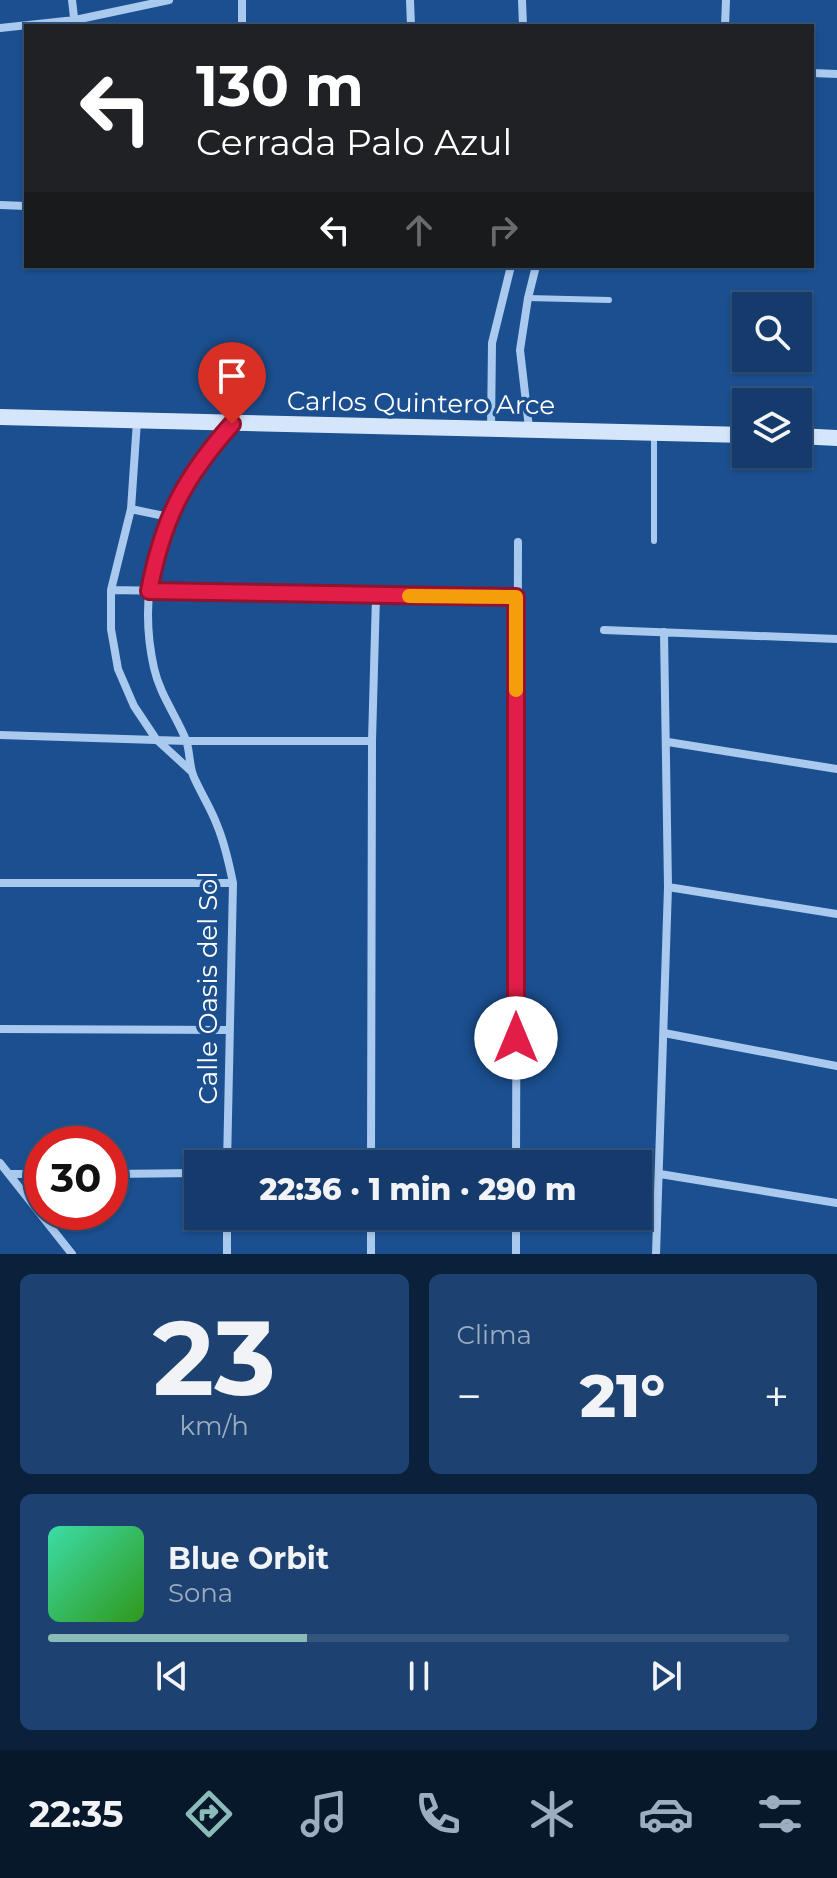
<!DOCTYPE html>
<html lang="es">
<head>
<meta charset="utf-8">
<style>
  body { margin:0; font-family:Montserrat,sans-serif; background:#1d4271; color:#f1f3f6; height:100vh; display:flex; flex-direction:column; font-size:30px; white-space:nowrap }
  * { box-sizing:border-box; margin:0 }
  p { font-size:26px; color:#9dadc1 }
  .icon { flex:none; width:44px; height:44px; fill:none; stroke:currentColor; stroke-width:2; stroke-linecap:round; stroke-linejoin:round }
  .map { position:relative; height:1254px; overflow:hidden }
  .sheet { display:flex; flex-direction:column; gap:20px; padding:20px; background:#0b203b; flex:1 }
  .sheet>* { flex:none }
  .top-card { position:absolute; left:24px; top:24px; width:790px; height:244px; border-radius:0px; box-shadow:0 2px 6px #0004,0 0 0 2px #33557e; background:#202124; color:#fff; overflow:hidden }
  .controls { position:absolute; left:732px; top:292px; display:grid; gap:16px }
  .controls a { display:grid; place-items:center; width:80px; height:80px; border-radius:0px; background:#143b6b; box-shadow:0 2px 6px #0004,0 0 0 2px #33557e; font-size:40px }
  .speed { position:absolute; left:24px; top:1126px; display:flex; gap:16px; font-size:40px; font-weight:700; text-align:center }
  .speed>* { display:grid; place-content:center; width:104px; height:104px; border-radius:50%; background:#143b6b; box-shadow:0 2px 6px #0004,0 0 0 2px #33557e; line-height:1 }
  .speed .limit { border:12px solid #d22; background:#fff; color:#111 }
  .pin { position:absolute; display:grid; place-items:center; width:68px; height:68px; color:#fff; margin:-82px -34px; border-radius:50% 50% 50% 0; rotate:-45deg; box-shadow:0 0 8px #0007 }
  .pin .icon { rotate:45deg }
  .me { position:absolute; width:88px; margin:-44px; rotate:0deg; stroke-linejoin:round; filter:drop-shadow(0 0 6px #0008) }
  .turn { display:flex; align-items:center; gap:28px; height:168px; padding:0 40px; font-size:36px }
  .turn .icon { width:104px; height:104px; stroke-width:2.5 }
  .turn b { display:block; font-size:56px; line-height:68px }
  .lanes { display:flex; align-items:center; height:76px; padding:0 40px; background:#0003; justify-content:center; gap:40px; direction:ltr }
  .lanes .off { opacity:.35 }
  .big { font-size:60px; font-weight:800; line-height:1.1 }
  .sheet .tile { flex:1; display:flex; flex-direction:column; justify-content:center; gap:12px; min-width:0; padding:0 28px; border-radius:12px; background:#1d4271 }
  .sheet .dial { align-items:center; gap:0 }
  .dial b { font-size:104px; line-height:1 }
  .song { display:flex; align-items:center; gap:24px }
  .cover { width:96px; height:96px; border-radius:12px; background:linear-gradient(135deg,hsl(160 70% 55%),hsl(110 70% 35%)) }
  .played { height:8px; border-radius:4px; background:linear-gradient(90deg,#8bbbb9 35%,#33557e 35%) }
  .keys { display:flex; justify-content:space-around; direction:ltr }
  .heat { display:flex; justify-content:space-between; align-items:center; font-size:44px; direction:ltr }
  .sheet .tiles { flex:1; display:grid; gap:20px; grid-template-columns:1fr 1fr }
  .tile:last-child { grid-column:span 2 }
  .trip { position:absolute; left:184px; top:1150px; width:468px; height:80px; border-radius:0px; background:#143b6b; box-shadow:0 2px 6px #0004,0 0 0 2px #33557e; font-weight:800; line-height:80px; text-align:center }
  .tab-bar { display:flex; height:128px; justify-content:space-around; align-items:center; background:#08182b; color:#9dadc1 }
  .tab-bar .icon { width:56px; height:56px }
  .tab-bar .current { color:#8bbbb9 }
  .tab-bar b { font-size:36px; color:#f1f3f6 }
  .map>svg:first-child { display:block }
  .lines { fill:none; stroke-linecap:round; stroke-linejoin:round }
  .lane { stroke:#a9c9ee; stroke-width:6 }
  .street { stroke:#a9c9ee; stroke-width:8 }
  .secondary { stroke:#d6e6fa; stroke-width:16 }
  .route-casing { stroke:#92132f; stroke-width:20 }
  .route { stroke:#e11d48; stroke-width:14 }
  .slow { stroke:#f59e0b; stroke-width:14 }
  .labels { text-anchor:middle; stroke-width:7; stroke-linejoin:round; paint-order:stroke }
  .street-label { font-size:26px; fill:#fff; stroke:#1b4f8f }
</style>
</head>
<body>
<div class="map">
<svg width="837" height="1254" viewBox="0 0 837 1254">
  <rect width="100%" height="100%" fill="#1b4f8f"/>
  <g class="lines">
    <!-- lane -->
    <path class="lane" d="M528 298 609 300
      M654 541V435"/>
    <!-- street -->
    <path class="street" d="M72 0 75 26
      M410 0 411 26
      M522 0 523 26
      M242 26V0
      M725 26 726 0
      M0 28 75 20 169 0
      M812 73 837 74
      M0 205 26 206
      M137 421 131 509 111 590V629L118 669 134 706 156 739 191 771
      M491 428 492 343 511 266
      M529 428 520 350 528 298 536 266
      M131 509 169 517
      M111 590 516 597
      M604 630 837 639
      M0 735 187 741H372
      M668 742 837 769
      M0 883H233
      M668 887 837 914
      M0 1029 228 1030
      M664 1033 837 1066
      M0 1163 72 1254
      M227 1164 233 883C229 863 225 844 217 825 211 808 200 792 193 775 189 764 190 751 186 740 176 715 160 695 154 668 133 574 169 493 232 424
      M371 1164 372 741 376 596
      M516 1164 518 542
      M10 1174H42
      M110 1174 198 1173
      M660 1174 837 1203
      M516 1216V1254
      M227 1254V1216
      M371 1254V1216
      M656 1254 668 887 664 632"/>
    <!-- secondary -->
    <path class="secondary" d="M0 417 746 435
      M798 436 837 438"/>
  </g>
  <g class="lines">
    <!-- route casing -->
    <g class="route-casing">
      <path id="route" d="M232 424C183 479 163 519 149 591L516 597V1038"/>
    </g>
    <!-- route -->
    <use href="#route" class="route"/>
    <!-- slow -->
    <path class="slow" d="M409 596 516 597V690"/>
  </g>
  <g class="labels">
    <!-- street labels -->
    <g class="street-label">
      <text transform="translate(421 403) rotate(1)" y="9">Carlos Quintero Arce</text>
      <text transform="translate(208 988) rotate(-90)" y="9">Calle Oasis del Sol</text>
    </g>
  </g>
</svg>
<div class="controls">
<a><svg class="icon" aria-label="search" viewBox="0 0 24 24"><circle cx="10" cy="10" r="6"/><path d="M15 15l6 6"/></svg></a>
<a><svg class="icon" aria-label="layers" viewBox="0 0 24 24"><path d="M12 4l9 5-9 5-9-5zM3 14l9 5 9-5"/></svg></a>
</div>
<div class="speed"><div class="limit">30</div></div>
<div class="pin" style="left:232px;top:424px;background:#d93025"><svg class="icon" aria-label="arrive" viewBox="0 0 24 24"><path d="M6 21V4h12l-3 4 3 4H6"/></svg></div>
<svg class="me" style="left:516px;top:1038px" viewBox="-20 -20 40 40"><circle r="19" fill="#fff"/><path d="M0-13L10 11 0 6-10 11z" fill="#e11d48"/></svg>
<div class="trip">22:36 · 1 min · 290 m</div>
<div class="top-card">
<div class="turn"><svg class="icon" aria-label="left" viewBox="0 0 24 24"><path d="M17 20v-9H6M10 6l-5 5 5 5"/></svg><div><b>130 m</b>Cerrada Palo Azul</div></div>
<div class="lanes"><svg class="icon" aria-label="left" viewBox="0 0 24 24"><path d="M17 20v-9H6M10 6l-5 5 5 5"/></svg><svg class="icon off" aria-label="ahead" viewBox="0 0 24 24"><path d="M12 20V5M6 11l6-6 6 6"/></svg><svg class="icon off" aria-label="right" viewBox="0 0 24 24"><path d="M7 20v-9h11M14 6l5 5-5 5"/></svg></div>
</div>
</div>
<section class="sheet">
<div class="tiles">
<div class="tile dial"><b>23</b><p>km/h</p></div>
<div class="tile"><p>Clima</p>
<div class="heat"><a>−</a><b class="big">21°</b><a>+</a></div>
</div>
<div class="tile">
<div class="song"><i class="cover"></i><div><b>Blue Orbit</b><p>Sona</p></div></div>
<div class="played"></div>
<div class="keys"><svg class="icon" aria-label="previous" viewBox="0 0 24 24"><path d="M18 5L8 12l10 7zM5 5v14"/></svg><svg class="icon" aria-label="pause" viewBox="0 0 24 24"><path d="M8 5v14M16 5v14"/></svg><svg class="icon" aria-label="next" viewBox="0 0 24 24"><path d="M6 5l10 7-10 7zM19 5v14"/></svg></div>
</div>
</div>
</section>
<nav class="tab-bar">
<b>22:35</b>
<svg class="icon current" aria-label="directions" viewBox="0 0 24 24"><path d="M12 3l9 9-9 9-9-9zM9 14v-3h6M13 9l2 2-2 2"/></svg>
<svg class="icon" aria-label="music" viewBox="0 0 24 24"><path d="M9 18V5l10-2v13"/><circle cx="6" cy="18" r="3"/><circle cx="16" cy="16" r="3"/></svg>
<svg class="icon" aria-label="phone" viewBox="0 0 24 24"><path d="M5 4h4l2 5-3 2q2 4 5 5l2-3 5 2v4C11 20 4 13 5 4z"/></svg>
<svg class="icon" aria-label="climate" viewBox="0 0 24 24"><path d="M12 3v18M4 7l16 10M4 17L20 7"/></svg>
<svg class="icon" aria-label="car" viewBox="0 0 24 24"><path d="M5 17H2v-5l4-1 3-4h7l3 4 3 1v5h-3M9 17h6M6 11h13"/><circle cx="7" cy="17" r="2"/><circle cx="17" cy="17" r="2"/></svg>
<svg class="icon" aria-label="filters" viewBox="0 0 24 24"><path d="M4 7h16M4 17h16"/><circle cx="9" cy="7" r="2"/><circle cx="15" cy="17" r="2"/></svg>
</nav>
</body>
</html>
